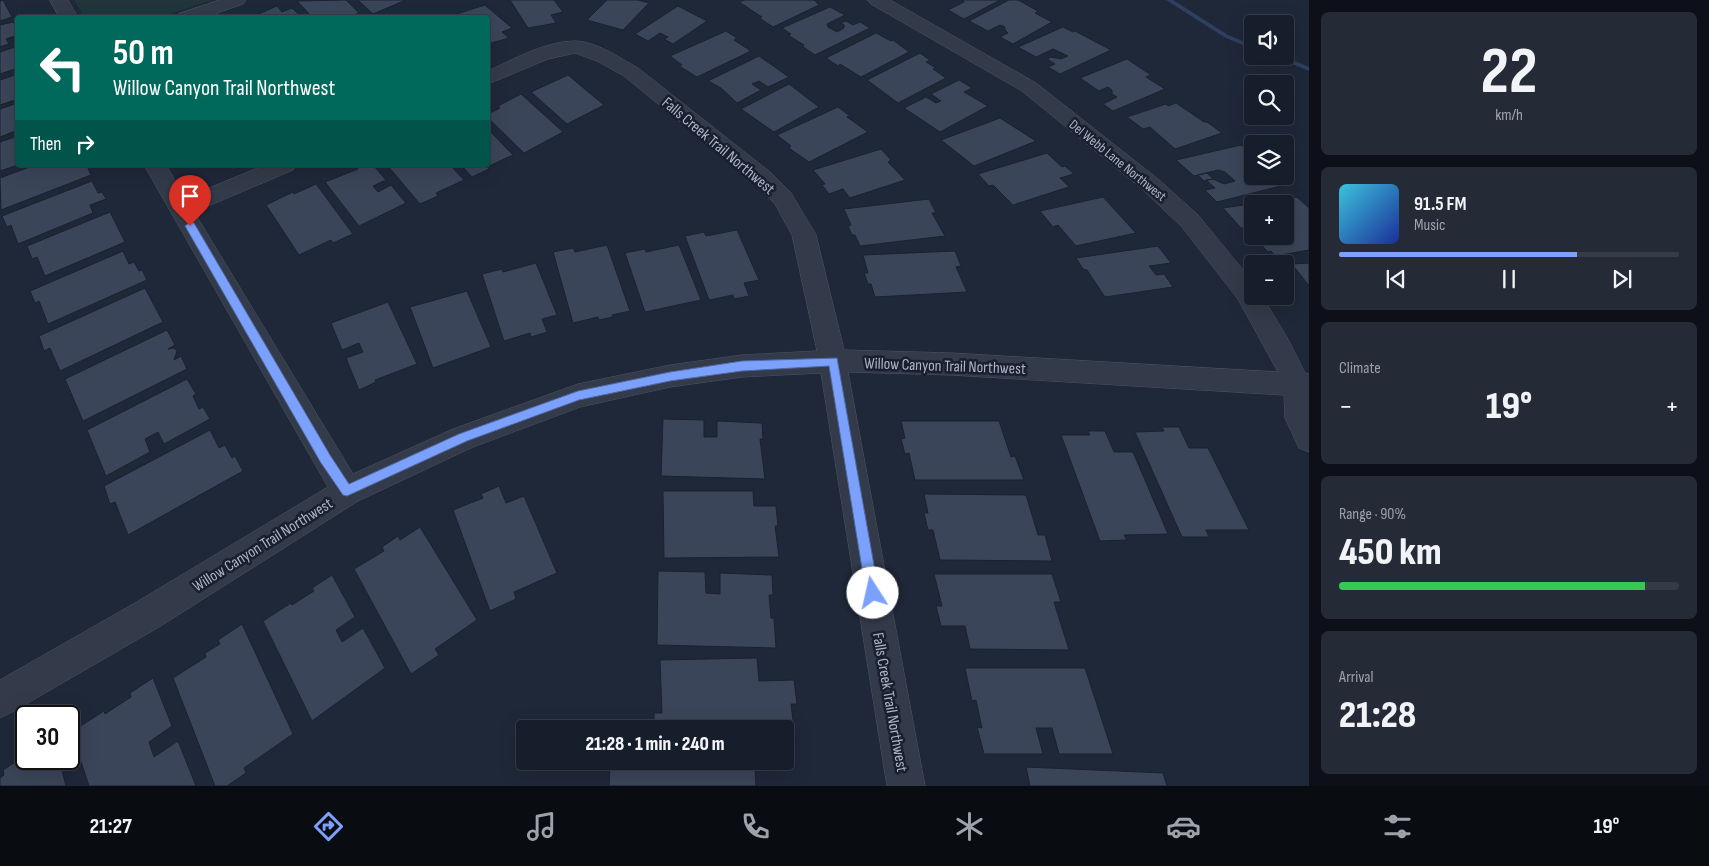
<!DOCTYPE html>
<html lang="en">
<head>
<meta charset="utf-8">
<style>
  body { margin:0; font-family:"Sofia Sans Condensed",sans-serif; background:#242b37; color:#f1f3f6; height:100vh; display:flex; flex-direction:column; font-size:19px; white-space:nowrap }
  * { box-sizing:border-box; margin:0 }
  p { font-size:16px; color:#9ea2a9 }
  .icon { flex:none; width:28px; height:28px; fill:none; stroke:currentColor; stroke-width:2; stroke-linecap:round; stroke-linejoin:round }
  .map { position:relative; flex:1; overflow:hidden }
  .sheet { display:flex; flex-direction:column; gap:12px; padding:12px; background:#0d1018; width:400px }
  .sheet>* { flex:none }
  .guide { position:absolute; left:15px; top:15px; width:475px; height:152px; border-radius:5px; box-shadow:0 5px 20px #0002,0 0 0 1px #363c47; background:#00695c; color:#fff; overflow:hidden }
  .controls { position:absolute; left:1244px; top:15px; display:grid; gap:10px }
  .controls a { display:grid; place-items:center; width:50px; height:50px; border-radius:5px; background:#171e2b; box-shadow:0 5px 20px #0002,0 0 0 1px #363c47; font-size:25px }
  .speed { position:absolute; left:15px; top:705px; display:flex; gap:10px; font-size:25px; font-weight:700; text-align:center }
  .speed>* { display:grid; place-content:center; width:65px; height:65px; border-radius:50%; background:#171e2b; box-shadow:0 5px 20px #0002,0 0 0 1px #363c47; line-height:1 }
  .speed .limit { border:2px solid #111; border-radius:8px; background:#fff; color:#111 }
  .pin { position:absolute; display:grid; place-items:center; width:42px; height:42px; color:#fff; margin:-51px -21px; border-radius:50% 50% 50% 0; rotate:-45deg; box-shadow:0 0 5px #0007 }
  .pin .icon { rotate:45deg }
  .me { position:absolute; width:55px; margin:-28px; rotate:350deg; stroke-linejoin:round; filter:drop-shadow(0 0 4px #0008) }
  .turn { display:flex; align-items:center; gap:18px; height:105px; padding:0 15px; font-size:22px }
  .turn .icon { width:65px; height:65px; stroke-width:2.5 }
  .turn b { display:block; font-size:35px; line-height:42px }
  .then { display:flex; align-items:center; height:48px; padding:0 15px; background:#0003; gap:10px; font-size:19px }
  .big { font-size:38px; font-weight:800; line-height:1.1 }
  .sheet .widget { flex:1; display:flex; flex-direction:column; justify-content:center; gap:8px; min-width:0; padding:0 18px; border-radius:8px; background:#242b37 }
  .sheet .dial { align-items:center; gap:0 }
  .dial b { font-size:65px; line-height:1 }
  .song { display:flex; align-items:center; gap:15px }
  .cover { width:60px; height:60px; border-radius:8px; background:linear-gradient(135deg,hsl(190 70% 55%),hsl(230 70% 35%)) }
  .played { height:5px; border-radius:2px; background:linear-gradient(90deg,#7ba1fd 70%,#363c47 70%) }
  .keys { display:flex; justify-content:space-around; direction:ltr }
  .heat { display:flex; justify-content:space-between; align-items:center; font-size:28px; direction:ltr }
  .charge { height:8px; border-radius:4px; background:linear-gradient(90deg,#34c759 90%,#363c47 0) }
  .trip { position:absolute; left:516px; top:720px; width:278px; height:50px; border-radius:5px; background:#171e2b; box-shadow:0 5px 20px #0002,0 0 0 1px #363c47; font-weight:800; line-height:50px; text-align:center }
  .tab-bar { display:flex; height:80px; justify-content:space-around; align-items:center; background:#090c11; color:#9ea2a9 }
  .tab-bar .icon { width:35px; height:35px }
  .tab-bar .active { color:#7ba1fd }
  .tab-bar b { font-size:22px; color:#f1f3f6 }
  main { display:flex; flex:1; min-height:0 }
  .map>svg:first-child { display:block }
  .green { fill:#21353a }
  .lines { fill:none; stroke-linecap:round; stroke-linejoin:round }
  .stream { fill:#303f5f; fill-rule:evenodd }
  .building { fill:#3b4559; stroke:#1b2130 }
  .minor-casing { stroke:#4e5564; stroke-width:1 }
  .minor { fill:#333a49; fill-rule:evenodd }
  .route { fill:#7ba1fd; stroke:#5069a4 }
  .labels { text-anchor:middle; stroke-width:5; stroke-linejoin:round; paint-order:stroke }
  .far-street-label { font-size:14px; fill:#adb5c6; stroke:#191f2e }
  .street-label { font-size:16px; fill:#adb5c6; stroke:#191f2e }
</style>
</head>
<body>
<main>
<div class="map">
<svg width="1309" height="786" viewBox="0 0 1309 786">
  <rect width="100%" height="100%" fill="#1f2839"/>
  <!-- green -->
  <path class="green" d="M74 0H213L161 17 85 18Z"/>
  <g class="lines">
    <!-- stream -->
    <path class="stream" d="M1166 0H1173L1228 35 1252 45V49L1224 37Z
      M1273 56H1283L1309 67V71Z"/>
  </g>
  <!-- building -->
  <path class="building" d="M3 0 12 17 0 21V1Z
    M346 0 359 13 346 18H313L297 1Z
    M358 0H406L373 14Z
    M510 0H554L563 12 551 15 556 23 528 28Z
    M607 0H638L649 3 623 30 587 20Z
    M745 0H814L819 5 773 27 759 18 762 17 739 2Z
    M963 0H1000L964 19 948 10 964 2Z
    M1009 0H1018L1038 11 1035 13 1052 22 1013 44 1000 37 1008 33 1005 30V27L1000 25 988 31 969 21Z
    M485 5 512 28 502 32 509 38 488 44V18L447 17Z
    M277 6 282 12 292 8 302 18H250Z
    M678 6 707 21 673 44 664 39 668 37 660 33 648 41 635 34Z
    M830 7 845 15 827 24 828 27 837 32 844 28V25L841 23 846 21 853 25 860 22 870 28 815 55 802 46 804 45 788 35 791 34 782 28Z
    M13 22 18 29V35L6 39 9 44 0 47V25Z
    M1063 27 1073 32 1075 31 1111 50 1060 74 1048 67 1055 64 1047 59 1051 57 1061 59 1068 56 1053 49 1036 57 1018 47Z
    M726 31 737 38 734 40 751 51 697 77 679 66 682 65 670 56Z
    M876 33 891 41 893 40 909 52 861 77 840 64 838 66 826 58Z
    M18 46V68L0 74V52Z
    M920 53 930 60 926 62 936 68 933 69 946 78 898 103 867 80Z
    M759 56 789 77 768 87 759 81 752 84 761 90 737 103 721 88 708 81Z
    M1127 59 1151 75 1146 77 1165 89 1113 111 1103 104 1117 97 1112 94V90L1108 87 1099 91 1080 78Z
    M18 74V99L0 105V80Z
    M568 75 604 105 567 124 531 92Z
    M959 80 972 88 964 92 988 106 940 132 904 108 926 97 936 103 941 101 931 94Z
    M789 84 819 107 774 132 741 109Z
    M521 94 563 132 524 153 488 118V114L500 108 498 106Z
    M18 103V130L0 137V109Z
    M1176 103 1204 122H1207L1222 133 1175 149 1150 127 1143 129 1127 117 1166 104 1168 106Z
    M838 107 850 116 847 117 868 132 809 162 789 148 791 146 777 135Z
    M1000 118 1036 141 974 166 941 140Z
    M488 129 513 155 487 167 489 169 472 177 461 165H488Z
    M18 136V165L0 171V142Z
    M1241 145 1252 154V176H1285L1293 183 1217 202 1205 190 1215 188 1206 180 1213 179 1224 184 1235 181 1225 172 1218 170 1194 176 1176 160Z
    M881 149 891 160 888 162 905 180 850 198 843 189 829 194 822 185 825 184 813 170Z
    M1047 153 1062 167 1065 166 1074 174 1060 178 1069 187 1013 205 993 185 989 186 978 174Z
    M35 165H83L84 167 87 166 91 175 1 210 0 178Z
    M362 165H373L386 180 373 186 378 192 391 185 406 203 359 226 325 182 358 169 357 167Z
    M387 165H450L464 180 436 193 438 196 420 204Z
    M1207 173 1213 179 1204 181 1198 175Z
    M92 181 98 193 102 192 106 199 90 205 93 213 18 244 11 225 7 227 2 216Z
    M316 184 353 234 333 243 331 240 299 255 266 205 293 192 294 194Z
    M1103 197 1136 233 1076 246 1058 225 1053 227 1040 211Z
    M1297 197 1309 208V250L1275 256 1271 251 1268 252 1255 238 1285 236V204H1252V226L1241 228 1223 208Z
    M929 199 936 213H932L945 236 860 246 855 235H852L848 226 851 225 844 209Z
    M110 212 125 242 45 276 37 257 32 259 27 246Z
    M737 230 759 280 744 283 749 296 734 299 733 295 709 300 685 236 704 232 706 236Z
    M607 245 630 311 612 315 613 317 599 320 598 317 573 323 553 252 573 248 575 252Z
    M679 245 701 300 645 312 625 253 645 249 646 252Z
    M1158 246 1171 263 1149 266 1156 275 1164 274 1173 287 1105 297 1087 270 1083 269 1076 258Z
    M123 251 129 264 134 262 139 271 142 270 147 280 48 324 39 301 35 303 30 291Z
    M955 251 961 266 956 267 967 292 875 297 871 284H868L864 273H868L863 255Z
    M536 263 557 315 542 319 547 332 531 337 530 333 504 341 482 274 502 269 503 272Z
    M1309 263V286L1292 264Z
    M145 288 163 322 60 371 50 348 44 351 39 336Z
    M467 291 491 347 433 368 410 307Z
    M388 302 417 364 375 380 376 382 359 390 346 358 363 352 359 343 342 350 331 323Z
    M167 330 175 345 168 349 174 348 177 351 174 360 181 356 187 369 83 421 65 379Z
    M187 379 196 394 193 396 199 409 203 407 210 419 164 444 158 432 145 439 150 452 106 476 87 430Z
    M663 419 704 420V437H717V421L762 423 763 439H760L765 479 661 476Z
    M901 421H999L1011 457 1015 456 1024 480H915L909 453 905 454 901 439 905 438Z
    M1162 427H1179L1189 448H1208L1249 530H1206L1209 537H1182L1135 432 1164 431Z
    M210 430 219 448 225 445 232 458 235 456 243 471 128 535 115 502 110 504 104 486Z
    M1088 431H1105L1114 452H1133L1168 534 1124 535 1127 540 1100 541 1061 435H1090Z
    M499 486 506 503 524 496 557 573 514 592 516 599 490 611 453 510 483 498 481 494Z
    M663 491H753L754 506H776L778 526H775L779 557 664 558Z
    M924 494 1026 495 1038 535H1045L1052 561 940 560 933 530H928L924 513H928Z
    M420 527 477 620 435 649 439 655 411 674 354 569 384 551 382 547 398 536 400 540Z
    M658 571 705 572 706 593 720 594V573L772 575 773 595H769L771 618H774L776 648 657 645Z
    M934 574H1052L1061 602H1054L1069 650 970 649 965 626H941L936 606H942Z
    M332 575 355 617 336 630 342 642 363 628 385 668 312 721 263 621 291 603 292 605 314 591 312 588Z
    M242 624 293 734 244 768 246 773 227 786H215L173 678 206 657 205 653 220 644 218 640Z
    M757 658 759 681 794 680 797 704H791L796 744H785V729H654V713H662L660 660Z
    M965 668H1085L1113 754H1059L1052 728H1036L1043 754H984L977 727 982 728 976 700 972 701Z
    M153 678 172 726 149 742 154 757 178 741 196 786H89L71 732 104 711 105 714 131 697 130 693Z
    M26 755 28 760 59 759 66 786H0V778L4 775 3 770Z
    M610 767H755L756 786H609Z
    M1026 767 1163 773 1167 786H1030Z"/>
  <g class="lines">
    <!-- minor casing -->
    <g class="minor-casing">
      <path id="minor" d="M50 0H68L78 18H60Z
        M220 0H246L243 4 203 18H175L178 14Z
        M868 0H890L1036 83 1158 179 1198 215 1252 281V296H1262L1289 341 1305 373 1309 374V452L1299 448 1285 418 1284 395 951 375 848 372 925 786H887L821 373 742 377 670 387 580 407 473 447 358 501 159 627 12 712 0 718V680L135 603 328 487 144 165H166L185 198 265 165H296L293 170 194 212 353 474 453 429 578 384 670 365 742 355 817 351 792 235 775 204 754 182 624 76 597 61 575 53 548 59 488 84V71C514 59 544 42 574 41 596 41 620 58 638 68L770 172 791 193 816 235 844 350 951 353 1278 372 1238 299 1182 227 1142 189 1022 91 871 4Z"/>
    </g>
    <!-- minor -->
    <use href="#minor" class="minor"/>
  </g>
  <!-- route -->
  <path class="route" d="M190 222 194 223 330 455 349 484 459 434 578 391 670 372 742 361 837 358 879 593 878 598 873 600 868 598 866 593 829 366 742 371 670 381 579 400 467 441 347 496 343 495 321 463 185 226Z"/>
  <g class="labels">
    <!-- far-street labels -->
    <g class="far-street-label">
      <text transform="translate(1118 160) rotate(39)" y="5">Del Webb Lane Northwest</text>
    </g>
    <!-- street labels -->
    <g class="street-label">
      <text transform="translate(719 145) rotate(40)" y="6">Falls Creek Trail Northwest</text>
      <text transform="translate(945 365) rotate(2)" y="6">Willow Canyon Trail Northwest</text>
      <text transform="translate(262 544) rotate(-32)" y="6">Willow Canyon Trail Northwest</text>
      <text transform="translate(891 702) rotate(80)" y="6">Falls Creek Trail Northwest</text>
    </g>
  </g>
</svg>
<div class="controls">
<a><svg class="icon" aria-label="sound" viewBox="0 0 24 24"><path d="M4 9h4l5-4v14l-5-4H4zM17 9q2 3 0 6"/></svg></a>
<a><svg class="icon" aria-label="search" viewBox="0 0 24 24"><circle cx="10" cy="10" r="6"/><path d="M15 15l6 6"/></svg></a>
<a><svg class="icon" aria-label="layers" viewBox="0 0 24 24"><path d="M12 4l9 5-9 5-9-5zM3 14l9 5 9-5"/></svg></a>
<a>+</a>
<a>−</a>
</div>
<div class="speed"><div class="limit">30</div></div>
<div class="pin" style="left:190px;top:226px;background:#d93025"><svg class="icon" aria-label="arrive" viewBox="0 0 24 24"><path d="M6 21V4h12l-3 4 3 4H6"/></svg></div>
<svg class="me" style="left:873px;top:593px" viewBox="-20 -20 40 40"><circle r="19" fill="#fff"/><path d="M0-13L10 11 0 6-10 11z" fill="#7ba1fd"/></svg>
<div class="trip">21:28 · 1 min · 240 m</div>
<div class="guide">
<div class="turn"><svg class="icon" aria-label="left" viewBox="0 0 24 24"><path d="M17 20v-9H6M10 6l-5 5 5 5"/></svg><div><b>50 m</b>Willow Canyon Trail Northwest</div></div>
<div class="then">Then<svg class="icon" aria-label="right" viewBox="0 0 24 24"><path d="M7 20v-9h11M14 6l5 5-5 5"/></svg></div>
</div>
</div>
<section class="sheet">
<div class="widget dial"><b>22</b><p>km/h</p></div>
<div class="widget">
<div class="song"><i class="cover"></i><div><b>91.5 FM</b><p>Music</p></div></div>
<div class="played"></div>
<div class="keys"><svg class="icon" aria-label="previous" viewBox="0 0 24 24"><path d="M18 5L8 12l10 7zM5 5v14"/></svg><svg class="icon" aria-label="pause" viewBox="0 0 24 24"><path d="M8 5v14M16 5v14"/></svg><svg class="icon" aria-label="next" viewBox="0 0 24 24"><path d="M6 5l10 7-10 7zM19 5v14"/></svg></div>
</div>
<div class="widget"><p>Climate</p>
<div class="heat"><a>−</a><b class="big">19°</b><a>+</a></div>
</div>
<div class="widget"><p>Range · 90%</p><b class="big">450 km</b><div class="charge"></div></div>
<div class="widget"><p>Arrival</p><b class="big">21:28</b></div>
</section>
</main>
<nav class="tab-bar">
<b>21:27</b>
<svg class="icon active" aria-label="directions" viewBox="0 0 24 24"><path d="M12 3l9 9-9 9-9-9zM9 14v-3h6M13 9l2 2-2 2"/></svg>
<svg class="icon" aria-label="music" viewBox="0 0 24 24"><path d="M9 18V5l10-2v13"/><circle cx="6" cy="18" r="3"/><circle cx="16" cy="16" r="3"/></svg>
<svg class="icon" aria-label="phone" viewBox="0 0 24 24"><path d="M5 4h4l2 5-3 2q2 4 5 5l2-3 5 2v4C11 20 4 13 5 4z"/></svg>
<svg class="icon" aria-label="climate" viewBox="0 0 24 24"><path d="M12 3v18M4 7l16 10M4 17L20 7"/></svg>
<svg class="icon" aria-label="car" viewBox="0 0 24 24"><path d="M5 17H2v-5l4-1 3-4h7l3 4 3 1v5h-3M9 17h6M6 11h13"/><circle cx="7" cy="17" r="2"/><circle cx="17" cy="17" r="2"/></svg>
<svg class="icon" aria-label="filters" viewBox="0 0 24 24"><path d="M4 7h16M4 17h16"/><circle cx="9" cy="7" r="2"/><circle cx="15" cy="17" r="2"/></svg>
<b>19°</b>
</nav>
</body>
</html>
